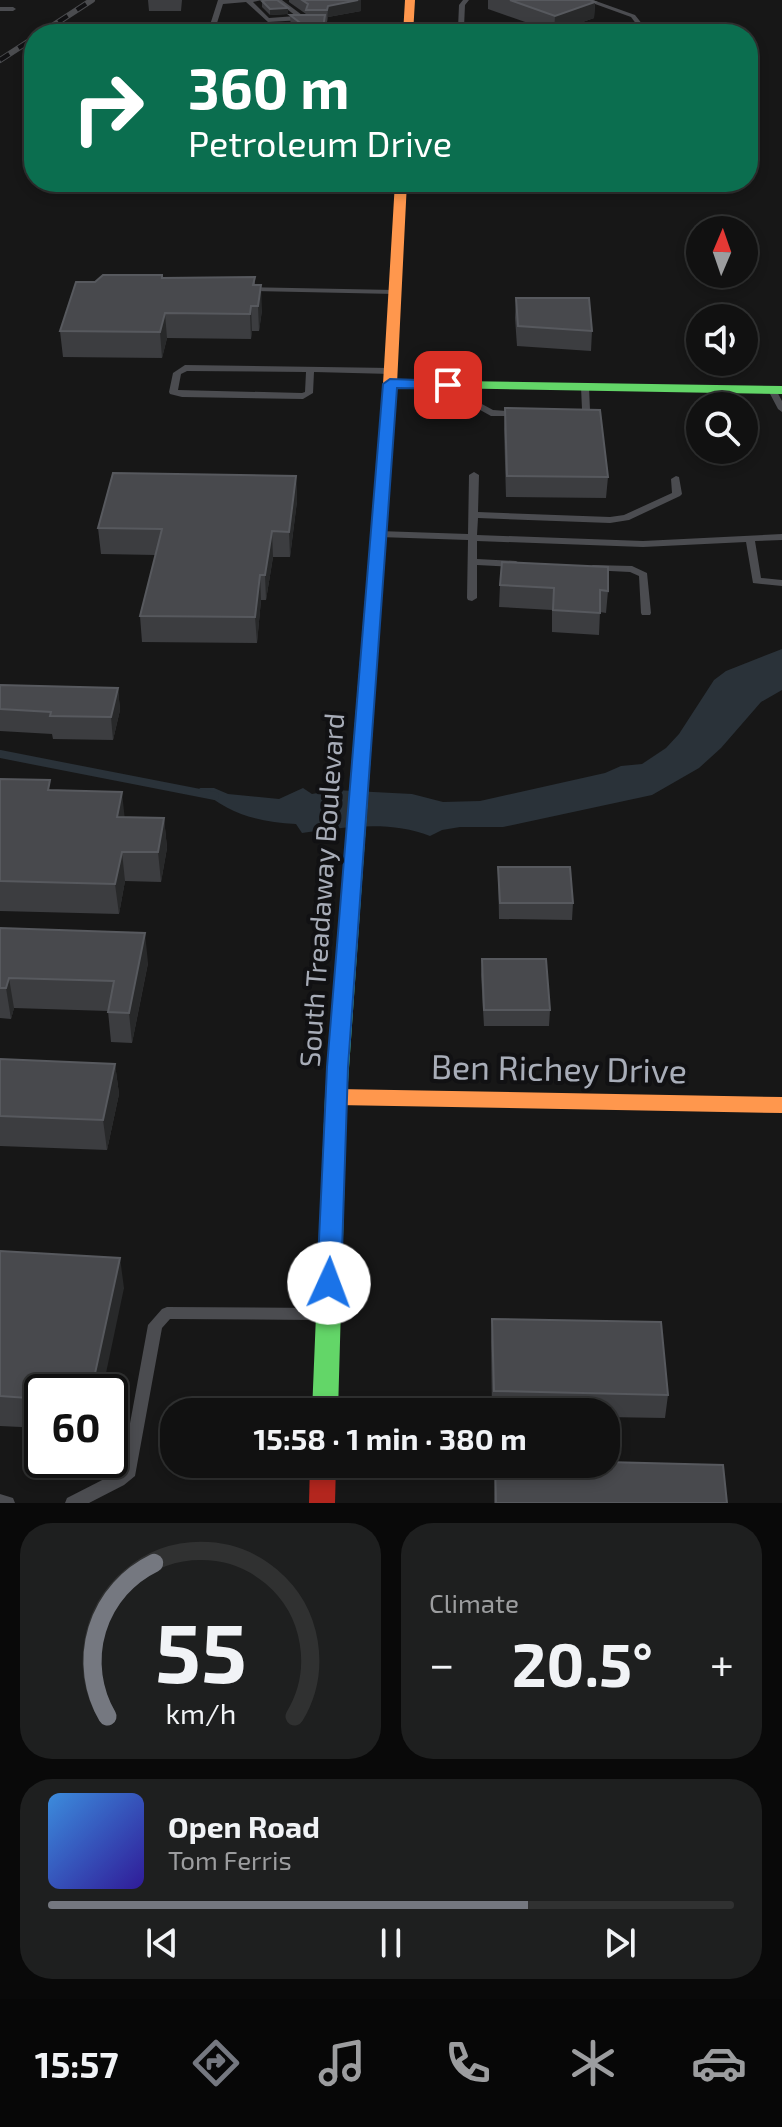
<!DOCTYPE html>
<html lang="en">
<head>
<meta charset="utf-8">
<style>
  body { margin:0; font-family:"Exo 2",sans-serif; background:#1e1f1f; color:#f1f3f6; height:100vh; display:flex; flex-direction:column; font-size:30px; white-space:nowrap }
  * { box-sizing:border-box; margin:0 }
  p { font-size:26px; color:#9c9d9f }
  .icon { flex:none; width:44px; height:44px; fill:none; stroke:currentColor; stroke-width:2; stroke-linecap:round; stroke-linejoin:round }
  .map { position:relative; height:1503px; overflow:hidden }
  .details { display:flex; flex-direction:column; gap:20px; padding:20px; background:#090909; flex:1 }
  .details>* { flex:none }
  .banner { position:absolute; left:24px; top:24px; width:734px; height:168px; border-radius:32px; box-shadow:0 4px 12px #0003,0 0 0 2px #303131; background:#0b6e4f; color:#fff; overflow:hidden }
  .needle { width:52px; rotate:2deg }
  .buttons { position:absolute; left:686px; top:216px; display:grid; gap:16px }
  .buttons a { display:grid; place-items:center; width:72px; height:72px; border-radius:50%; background:#111; box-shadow:0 4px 12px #0003,0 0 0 2px #303131; font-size:40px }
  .speed { position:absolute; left:24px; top:1374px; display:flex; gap:16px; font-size:40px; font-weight:700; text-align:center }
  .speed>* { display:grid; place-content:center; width:104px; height:104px; border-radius:50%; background:#111; box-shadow:0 4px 12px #0003,0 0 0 2px #303131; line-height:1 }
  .speed .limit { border:4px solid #111; border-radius:12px; background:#fff; color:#111 }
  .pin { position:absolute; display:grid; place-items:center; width:68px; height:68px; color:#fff; margin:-34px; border-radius:16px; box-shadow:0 4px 12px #0006 }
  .me { position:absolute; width:88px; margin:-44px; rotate:2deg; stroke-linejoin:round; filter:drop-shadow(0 0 6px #0008) }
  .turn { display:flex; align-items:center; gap:28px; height:168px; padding:0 32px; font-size:36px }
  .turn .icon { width:104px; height:104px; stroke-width:2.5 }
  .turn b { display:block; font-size:56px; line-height:68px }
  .big { font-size:60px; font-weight:700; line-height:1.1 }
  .details .card { flex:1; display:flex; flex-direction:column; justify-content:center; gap:12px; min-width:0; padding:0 28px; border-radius:32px; background:#1e1f1f }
  .details .dial { align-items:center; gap:0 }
  .dial svg { height:208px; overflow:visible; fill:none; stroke:#303131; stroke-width:7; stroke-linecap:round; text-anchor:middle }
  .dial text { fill:#f1f3f6; stroke:none }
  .song { display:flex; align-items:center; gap:24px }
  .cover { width:96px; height:96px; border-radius:12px; background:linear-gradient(135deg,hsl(210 70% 55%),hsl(250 70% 35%)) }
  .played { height:8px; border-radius:4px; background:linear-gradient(90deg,#757880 70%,#303131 70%) }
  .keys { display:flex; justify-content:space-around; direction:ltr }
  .heat { display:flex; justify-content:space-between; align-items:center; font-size:44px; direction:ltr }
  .details .tiles { flex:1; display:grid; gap:20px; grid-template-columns:1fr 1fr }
  .card:last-child { grid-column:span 2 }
  .trip { position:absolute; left:160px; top:1398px; width:460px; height:80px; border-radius:32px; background:#111; box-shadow:0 4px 12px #0003,0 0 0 2px #303131; font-weight:700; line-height:80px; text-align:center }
  .tabs { display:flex; height:128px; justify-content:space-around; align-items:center; background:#070707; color:#9c9d9f }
  .tabs .icon { width:56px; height:56px }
  .tabs .active { color:#757880 }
  .tabs b { font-size:36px; color:#f1f3f6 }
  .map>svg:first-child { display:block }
  .water { fill:#2a3239 }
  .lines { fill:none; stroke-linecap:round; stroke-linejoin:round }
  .stream { stroke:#2a3239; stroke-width:8 }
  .lane { fill:#4b4c50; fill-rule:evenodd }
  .fast { fill:#63d668; fill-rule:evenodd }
  .slow { fill:#ff974d; fill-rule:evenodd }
  .jam { fill:#b3261e; fill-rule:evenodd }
  .rail-casing { stroke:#4b4c4f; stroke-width:6 }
  .rail { stroke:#111113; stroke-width:4; stroke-dasharray:11; stroke-linecap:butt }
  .wall { fill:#3c3d40 }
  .shaded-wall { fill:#28292a }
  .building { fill:#48494d; stroke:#57595e; stroke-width:2 }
  .route { fill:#1a73e8; stroke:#114b97; stroke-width:2 }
  .labels { text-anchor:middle; stroke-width:8; stroke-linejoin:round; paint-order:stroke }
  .street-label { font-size:28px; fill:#a8adb8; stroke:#111113 }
  .near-street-label { font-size:34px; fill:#a8adb8; stroke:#111113 }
</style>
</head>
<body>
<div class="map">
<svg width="782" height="1503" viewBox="0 0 782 1503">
  <rect width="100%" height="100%" fill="#171717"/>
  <!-- water -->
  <path class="water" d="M782 649V690L761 702 721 748 699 768 652 795 503 827H460L442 830 430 836C391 820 344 827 302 833L296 824C257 822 229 814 199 788H214L228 794 279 799 303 788 312 794 335 790 412 794 443 802 480 801 605 773 621 766 642 764 666 748 679 734 714 680 726 671Z"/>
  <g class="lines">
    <!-- stream -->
    <path class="stream" d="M0 754 215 796"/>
    <!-- lane -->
    <path class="lane" d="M218 0H262L253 2 269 18 296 16 275 0H282L306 18 303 20 268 22 246 2 223 4 217 23 409 26 412 28 409 30 213 27 210 25Z
      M463 0H469L465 5 464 27 475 34H467L458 28 459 5Z
      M584 0H593L635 15 643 25 639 32 624 34 635 30 637 25 631 17Z
      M0 7H13L16 9 13 11H0Z
      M245 287 395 290 399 292 395 294 248 291 244 289Z
      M185 365 391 368 395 371 391 374 314 372 313 393 303 399 182 397 170 394 169 392 173 373ZM187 371 306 372 305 392 302 393 178 390 181 374Z
      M476 382 480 385V403L493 410 521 412V416H491L473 406 472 385Z
      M585 384 589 387 590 410 578 417H572V413L582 409 581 387Z
      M772 387 775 388 782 401V412L778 409 768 390Z
      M474 472 479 475 478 512 610 517 624 515 672 493 671 479 676 476 679 477 682 494 680 496 629 520 610 523 478 518 477 535 643 541 782 534V540L755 541 761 578 782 580V586L753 583 746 542 643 547 477 541V559L516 561 521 564 516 567 477 565V598L472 601 468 600 467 598 468 540 379 537 374 534 379 531 468 534 469 475Z
      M593 565 632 566 647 573 651 613 650 615H642L641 613 639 576 630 572 590 570 588 568Z
      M167 1307 319 1308 324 1310 326 1314 324 1318 319 1320 170 1319 162 1328 135 1476 124 1485 89 1503H65L67 1498 112 1475 122 1467 148 1325 162 1309Z
      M0 1494 13 1498 15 1503H0Z"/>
    <!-- fast -->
    <path class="fast" d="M390 380 782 386V394L385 387V381Z
      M365 704 374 709 347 1097 338 1412H312L325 1097 356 709Z"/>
    <!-- slow -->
    <path class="slow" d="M405 0H415L413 34H403Z
      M395 182H407L397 384 374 709 365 714 356 709 383 384Z
      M336 1089 782 1097V1113L336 1105 328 1103 325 1097 328 1091Z"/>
    <!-- jam -->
    <path class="jam" d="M310 1464H336L335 1503H309Z"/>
    <!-- rail casing -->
    <g class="rail-casing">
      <path id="rail" d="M40 34 92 0
        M0 60 34 38"/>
    </g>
    <!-- rail -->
    <use href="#rail" class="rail"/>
  </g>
  <!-- wall -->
  <path class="wall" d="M148 0H182L181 11H149Z
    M289 0H361V11L328 17 327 22H325V34H182L291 28 290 15 306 14 289 2Z
    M488 0H590L595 2 594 18 554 32 488 9Z
    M262 1 288 8V14L270 15 262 7Z
    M124 182H257L256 189 132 188V184H124Z
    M255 277V285L262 310 259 331H252L251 339 167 338 162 358 63 357 60 331 95 282 163 278Z
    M516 298 592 331 591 351 517 346 515 318Z
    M505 408 608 477 606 498 506 497 504 429Z
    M296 476 297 501 290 557H273L266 600H261L257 643 142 642 140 616 156 555 101 554 98 528Z
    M500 585 608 591 606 613 600 612 599 635 552 632V610L499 607Z
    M0 685 118 688 120 710 113 740 53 739 52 734 0 731Z
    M0 779 52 790 125 817 164 818 167 848 161 882 125 881 119 914 0 911Z
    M498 867 573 903 572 920 499 919Z
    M0 928 148 963 132 1043 111 1042 108 1011 14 1008 11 1019 0 1018Z
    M482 959 550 1010 549 1026H484L481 975Z
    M0 1059 115 1064 119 1094 107 1150 0 1146Z
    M0 1251 124 1288 42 1392V1428L0 1426Z
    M492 1319 668 1395 665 1418 606 1417V1412H492L491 1342Z
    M495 1464 727 1503H494Z"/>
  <!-- shaded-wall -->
  <path class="shaded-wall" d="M361 0V11L328 17 327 22 328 6Z
    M595 2 594 18 554 32 555 16Z
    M288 8V14L270 15V9Z
    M325 15V34H322Z
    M261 285 262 310 259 331 258 306Z
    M251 306 252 331 251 339 250 314Z
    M165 313 167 338 162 358 160 332Z
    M296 476 297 501 290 557 289 532Z
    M272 531 273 557 266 600 265 575Z
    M260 575 261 600 257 643 255 617Z
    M118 688 120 710 113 740 111 717Z
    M122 792 125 821 117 817Z
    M164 818 167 848 161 882 158 852Z
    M122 852 125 881 119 914 115 884Z
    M145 933 148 963 132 1043 129 1013Z
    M9 978 14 1008 11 1019 6 988Z
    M115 1064 119 1094 107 1150 103 1120Z
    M120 1258 124 1288 102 1392H91Z"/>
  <!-- building -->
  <path class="building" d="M267 0H277L288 8 270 9 262 1Z
    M302 0H358L328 6 327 10H306L308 4Z
    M510 0H590L595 2 555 16Z
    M290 15H325L322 34H182L184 27 308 29Z
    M103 275H162V278L255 277 253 285H261L258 306H251L250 314 165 313 160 332 60 331 76 282H95Z
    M516 298H589L592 331 518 326Z
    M505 408 600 410 608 477 507 476Z
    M113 473 296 476 289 532 272 531 265 575H260L255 617 140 616 162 529 98 528Z
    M502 562 608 567V591L600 590V613L553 610 554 588 500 585Z
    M0 685 118 688 111 717 50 716 51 712 0 709Z
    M0 779 50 780 48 790 122 792 117 817 164 818 158 852H122L115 884 0 881Z
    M498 867H570L573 903H500Z
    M0 928 145 933 129 1013 108 1012 114 981 9 978 6 988H0Z
    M482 959H546L550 1010H484Z
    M0 1059 115 1064 103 1120 0 1116Z
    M0 1251 120 1258 91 1392H42V1399L0 1396Z
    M492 1319 661 1322 668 1395 494 1391Z
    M606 1462 723 1465 727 1503H496L495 1464H606Z"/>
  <!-- route -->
  <path class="route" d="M390 379 448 381 455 385 448 389 397 388 348 1067 341 1283 338 1290 329 1293 320 1290 317 1283 327 1067 383 384Z"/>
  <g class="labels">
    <!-- street labels -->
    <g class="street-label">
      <text transform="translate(322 890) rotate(-86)" y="10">South Treadaway Boulevard</text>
    </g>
    <!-- near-street labels -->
    <g class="near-street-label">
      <text transform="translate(559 1069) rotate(1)" y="12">Ben Richey Drive</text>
    </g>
  </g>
</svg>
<div class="buttons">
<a><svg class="needle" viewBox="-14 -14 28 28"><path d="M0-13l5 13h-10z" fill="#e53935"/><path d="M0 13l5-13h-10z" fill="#9c9d9f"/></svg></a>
<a><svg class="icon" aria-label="sound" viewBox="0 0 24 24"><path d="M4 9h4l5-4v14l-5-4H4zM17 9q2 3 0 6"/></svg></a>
<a><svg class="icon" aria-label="search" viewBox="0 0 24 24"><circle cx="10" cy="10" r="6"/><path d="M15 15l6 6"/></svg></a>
</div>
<div class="speed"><div class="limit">60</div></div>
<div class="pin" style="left:448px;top:385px;background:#d93025"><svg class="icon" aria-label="arrive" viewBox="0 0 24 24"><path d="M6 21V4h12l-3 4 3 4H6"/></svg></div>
<svg class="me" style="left:329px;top:1283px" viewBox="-20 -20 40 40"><circle r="19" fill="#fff"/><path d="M0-13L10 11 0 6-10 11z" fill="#1a73e8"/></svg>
<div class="trip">15:58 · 1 min · 380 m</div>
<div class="banner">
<div class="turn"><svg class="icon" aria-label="right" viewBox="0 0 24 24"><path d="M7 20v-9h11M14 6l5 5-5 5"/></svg><div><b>360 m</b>Petroleum Drive</div></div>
</div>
</div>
<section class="details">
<div class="tiles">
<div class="card dial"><svg viewBox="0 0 100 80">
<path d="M14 69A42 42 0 1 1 86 69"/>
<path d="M14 69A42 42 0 0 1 32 10" stroke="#757880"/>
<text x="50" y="56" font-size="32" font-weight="700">55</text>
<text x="50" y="72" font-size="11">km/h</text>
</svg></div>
<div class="card"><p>Climate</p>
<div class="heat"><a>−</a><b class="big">20.5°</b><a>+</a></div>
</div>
<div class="card">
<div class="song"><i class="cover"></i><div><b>Open Road</b><p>Tom Ferris</p></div></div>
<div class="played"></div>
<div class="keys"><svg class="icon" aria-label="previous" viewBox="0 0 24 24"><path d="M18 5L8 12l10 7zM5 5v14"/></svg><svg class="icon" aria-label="pause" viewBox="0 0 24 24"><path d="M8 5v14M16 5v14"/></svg><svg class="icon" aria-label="next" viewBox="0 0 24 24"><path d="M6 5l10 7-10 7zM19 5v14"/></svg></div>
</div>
</div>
</section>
<nav class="tabs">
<b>15:57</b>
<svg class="icon active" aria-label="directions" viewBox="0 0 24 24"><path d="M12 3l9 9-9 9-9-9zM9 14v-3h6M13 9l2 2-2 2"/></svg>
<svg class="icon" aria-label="music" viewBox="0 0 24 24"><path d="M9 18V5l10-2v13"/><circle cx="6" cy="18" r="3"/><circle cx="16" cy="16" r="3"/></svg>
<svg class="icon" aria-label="phone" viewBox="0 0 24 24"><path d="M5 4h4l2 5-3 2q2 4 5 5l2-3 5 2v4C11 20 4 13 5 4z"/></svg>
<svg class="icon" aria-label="climate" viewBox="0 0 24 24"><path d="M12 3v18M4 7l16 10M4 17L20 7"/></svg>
<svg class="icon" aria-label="car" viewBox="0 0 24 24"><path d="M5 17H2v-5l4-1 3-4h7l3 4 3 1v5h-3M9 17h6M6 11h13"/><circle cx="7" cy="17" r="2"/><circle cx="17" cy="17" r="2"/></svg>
</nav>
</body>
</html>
